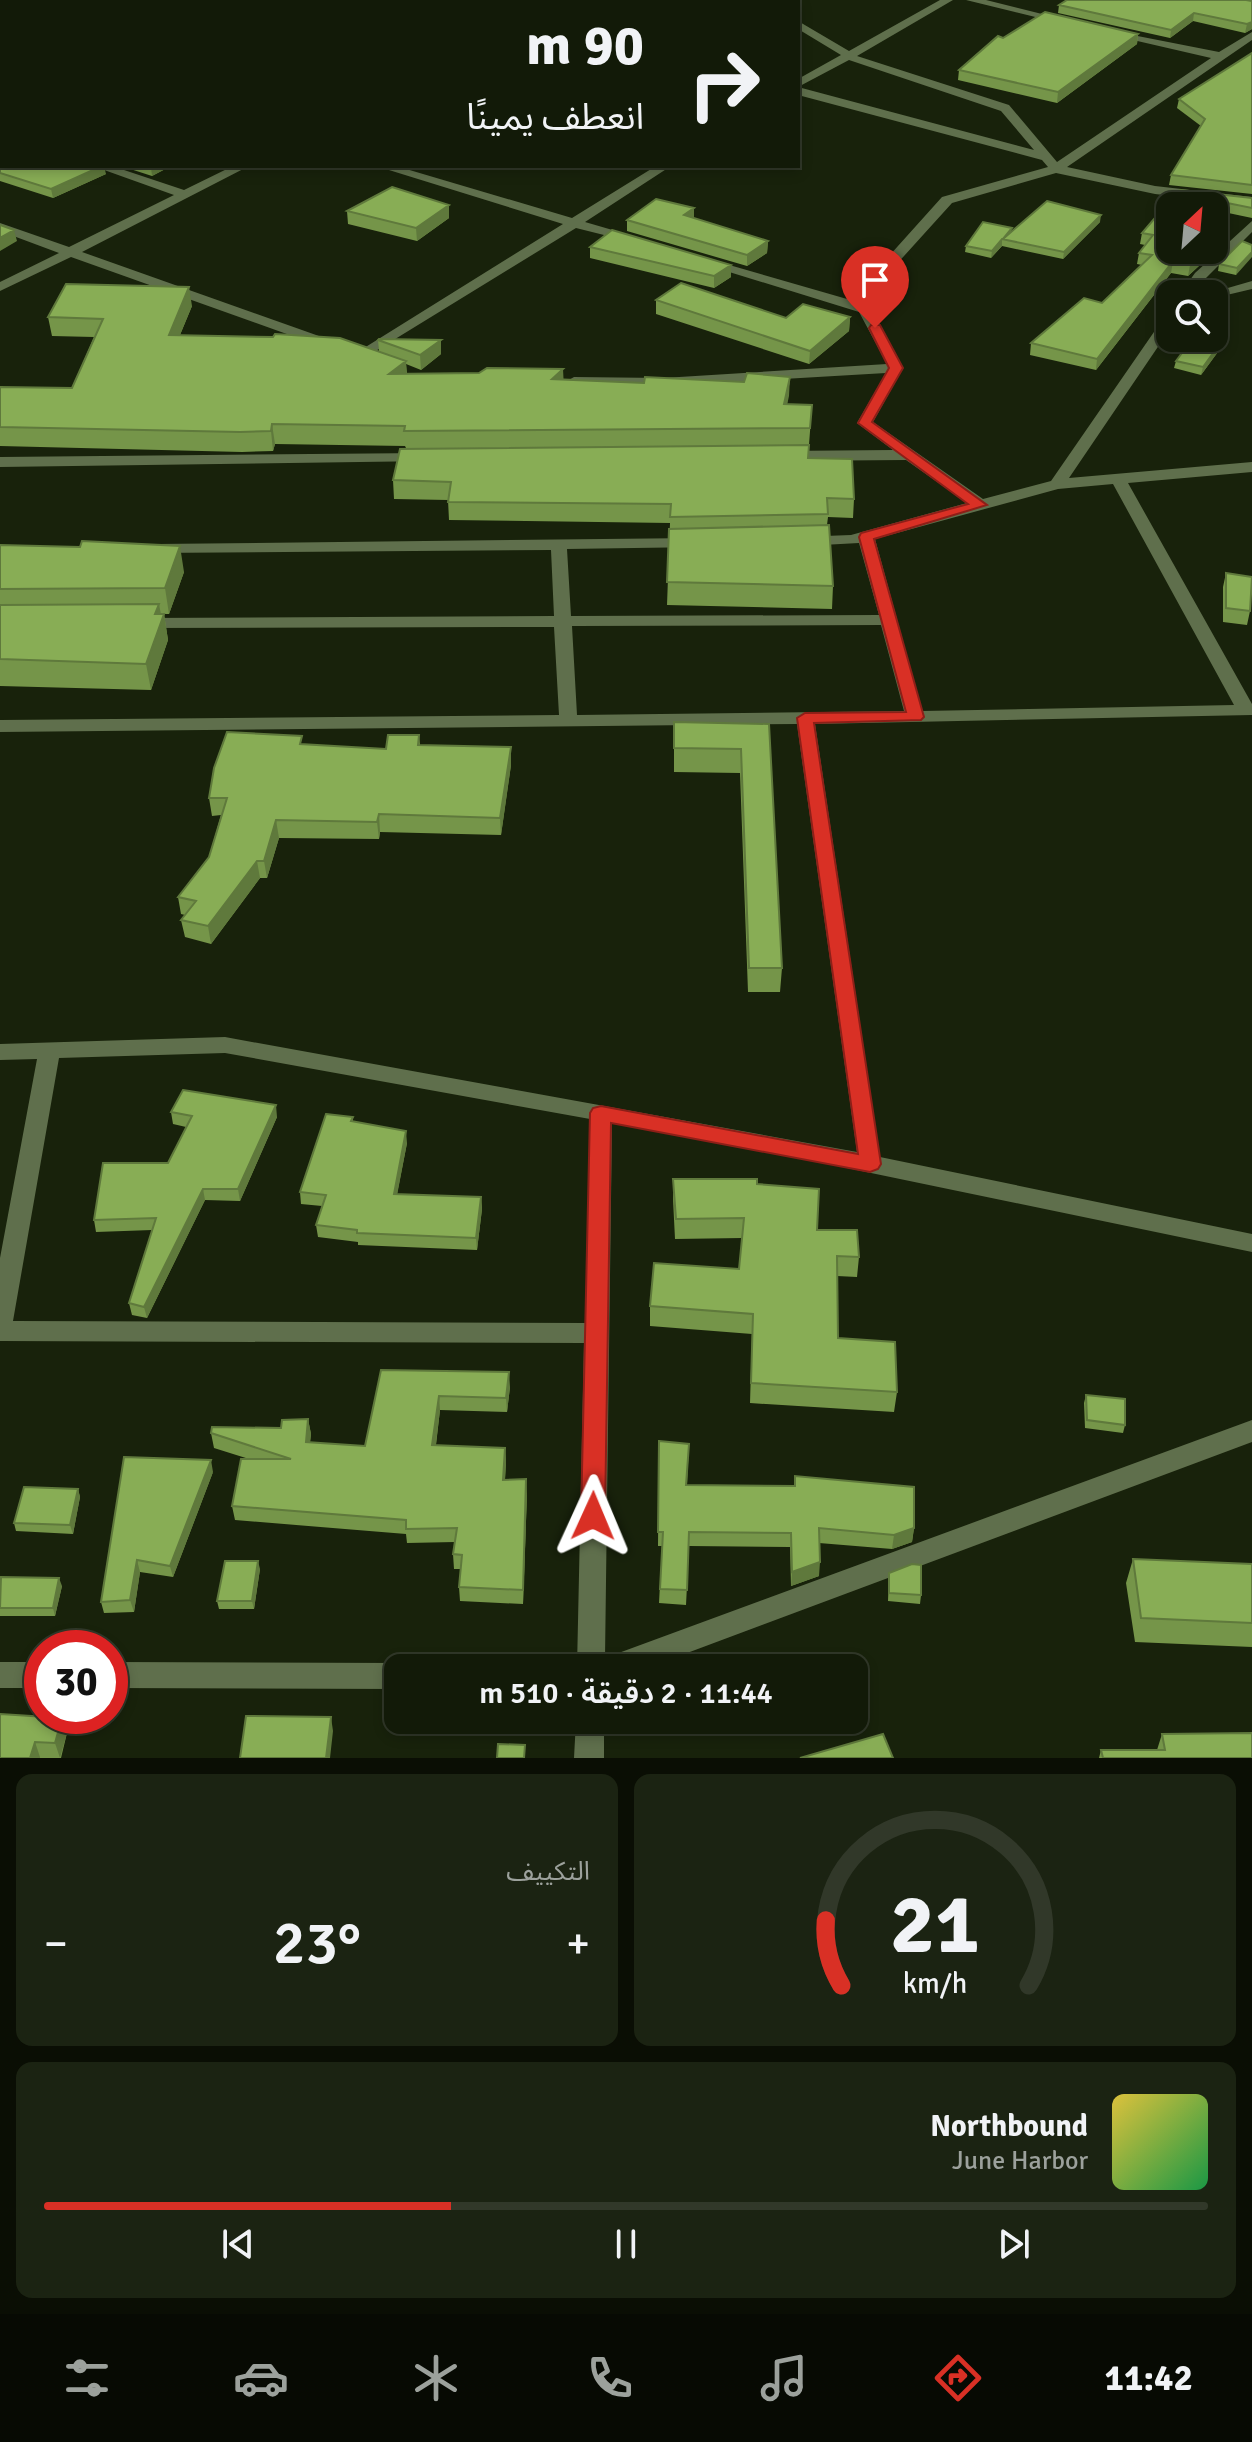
<!DOCTYPE html>
<html lang="ar">
<head>
<meta charset="utf-8">
<style>
  body { margin:0; font-family:Signika,"Noto Sans Arabic",sans-serif; background:#1b2312; color:#f1f3f6; direction:rtl; height:100vh; display:flex; flex-direction:column; font-size:30px; white-space:nowrap }
  * { box-sizing:border-box; margin:0 }
  p { font-size:26px; color:#9ca19c }
  .icon { flex:none; width:44px; height:44px; fill:none; stroke:currentColor; stroke-width:2; stroke-linecap:round; stroke-linejoin:round }
  .map { position:relative; height:1758px; overflow:hidden; direction:ltr }
  .details { display:flex; flex-direction:column; gap:16px; padding:16px; background:#0a0e04; flex:1 }
  .details>* { flex:none }
  .hud { position:absolute; left:0px; top:0px; width:800px; height:168px; box-shadow:0 4px 12px #0003,0 0 0 2px #313829; direction:rtl; background:#121a08; color:#f1f3f6; overflow:hidden }
  .needle { width:52px; rotate:26deg }
  .tools { position:absolute; left:1156px; top:192px; display:grid; gap:16px }
  .tools a { display:grid; place-items:center; width:72px; height:72px; border-radius:16px; background:#121a08; box-shadow:0 4px 12px #0003,0 0 0 2px #313829; font-size:40px }
  .speed { position:absolute; left:24px; top:1630px; display:flex; gap:16px; font-size:40px; font-weight:700; text-align:center }
  .speed>* { display:grid; place-content:center; width:104px; height:104px; border-radius:50%; background:#121a08; box-shadow:0 4px 12px #0003,0 0 0 2px #313829; line-height:1 }
  .speed .limit { border:12px solid #d22; background:#fff; color:#111 }
  .pin { position:absolute; display:grid; place-items:center; width:68px; height:68px; color:#fff; margin:-82px -34px; border-radius:50% 50% 50% 0; rotate:-45deg; box-shadow:0 0 8px #0007 }
  .pin .icon { rotate:45deg }
  .me { position:absolute; width:88px; margin:-44px; rotate:1deg; stroke-linejoin:round; filter:drop-shadow(0 0 6px #0008) }
  .turn { display:flex; align-items:center; gap:28px; height:168px; padding:0 24px; font-size:36px }
  .turn .icon { width:104px; height:104px; stroke-width:2.5 }
  .turn b { display:block; font-size:56px; line-height:68px }
  .big { font-size:60px; font-weight:600; line-height:1.1 }
  .details .tile { flex:1; display:flex; flex-direction:column; justify-content:center; gap:12px; min-width:0; padding:0 28px; border-radius:16px; background:#1b2312 }
  .details .dial { align-items:center; gap:0 }
  .dial svg { height:208px; overflow:visible; fill:none; stroke:#313829; stroke-width:7; stroke-linecap:round; text-anchor:middle }
  .dial text { fill:#f1f3f6; stroke:none }
  .song { display:flex; align-items:center; gap:24px }
  .cover { width:96px; height:96px; border-radius:12px; background:linear-gradient(135deg,hsl(50 70% 55%),hsl(140 70% 35%)) }
  .played { height:8px; border-radius:4px; background:linear-gradient(90deg,#d93025 35%,#313829 35%) }
  .keys { display:flex; justify-content:space-around; direction:ltr }
  .heat { display:flex; justify-content:space-between; align-items:center; font-size:44px; direction:ltr }
  .details .tiles { flex:1; display:grid; gap:16px; grid-template-columns:1fr 1fr }
  .tile:last-child { grid-column:span 2 }
  .trip { position:absolute; left:384px; top:1654px; width:484px; height:80px; border-radius:16px; background:#121a08; box-shadow:0 4px 12px #0003,0 0 0 2px #313829; font-weight:600; line-height:80px; text-align:center; direction:rtl }
  .dock { display:flex; height:128px; justify-content:space-around; align-items:center; background:#070a03; color:#9ca19c }
  .dock .icon { width:56px; height:56px }
  .dock .current { color:#d93025 }
  .dock b { font-size:36px; color:#f1f3f6 }
  .map>svg:first-child { display:block }
  .lines { fill:none; stroke-linecap:round; stroke-linejoin:round }
  .minor { fill:#5f6f4c; fill-rule:evenodd }
  .wall { fill:#759549 }
  .shaded-wall { fill:#5f793c }
  .building { fill:#88ad55; stroke:#5f793c; stroke-width:2 }
  .route { fill:#d93025; stroke:#8d1f18; stroke-width:2 }
</style>
</head>
<body>
<div class="map">
<svg width="1252" height="1758" viewBox="0 0 1252 1758">
  <rect width="100%" height="100%" fill="#18220b"/>
  <g class="lines">
    <!-- minor -->
    <path class="minor" d="M754 0H766L767 2H755Z
      M940 0H953L857 56 1009 105 1057 162 1211 58 1107 34V30L1219 52 1252 32V40L1067 167 1155 186 1252 197V205L1155 194 1056 173 952 203 866 298 903 368 873 422 983 499 1051 481 1165 316 1170 315V329L1069 478 1252 462V472L1128 483 1252 704V715L815 724 880 1157 1252 1234V1252L794 1157 612 1123 605 1658 1252 1420V1442L647 1668H577L584 1343 0 1341V1258L37 1059 0 1060V1044L225 1037 857 1152 797 724 0 732V720L559 715 554 627 141 628 132 623 141 618 554 616 551 550 150 553 148 549 150 545 156 544 696 538 704 543 702 547 567 549 571 616 879 615 859 543 804 546 798 545 796 541 798 537 851 535 967 503 906 460 781 461 773 456 781 451 893 450 857 423 886 373 663 386 574 385 567 381 574 377 663 378 887 364 859 312 700 263 712 260 854 301V295L942 197 1048 167 1042 160 798 95V79L841 55 798 29V21L849 51ZM849 60 1001 111 1034 150 798 87ZM1113 484 1234 705 922 711 875 539 1058 489ZM881 625 904 711 577 715 572 626ZM225 1053 590 1119 585 1323 13 1321 59 1058Z
      M966 0H986L1070 21 1064 24Z
      M0 47H2V53H0Z
      M93 166H112L184 190 233 166H249L82 252 333 341V347H323L71 257 0 291V282L59 253 0 231V223L69 247 174 195Z
      M376 166H396L572 218 656 166H671L585 222 640 238V244L576 228 361 360 354 356 356 353 563 224Z
      M1252 221V232L1205 279 1194 294H1180L1195 273Z
      M1252 281V289L1214 298V294H1207Z
      M425 453 433 458 431 461 0 467V457Z
      M0 1662H42V1688H0Z
      M110 1662 398 1663 409 1668H398V1689L110 1688Z
      M576 1720H604V1758H574Z"/>
  </g>
  <!-- wall -->
  <path class="wall" d="M1252 1V29L1245 33 1193 21 1170 38 1058 13 1059 5Z
    M1138 34 1137 44 1057 103 958 80 959 70 1003 38Z
    M1252 53V194L1169 185 1171 175 1201 126 1177 108 1179 99Z
    M0 131 106 174 53 198 0 181Z
    M121 166H171L152 176Z
    M570 166H611L570 168Z
    M1178 193 1252 198V218L1214 210V206H1196L1176 202Z
    M449 205V218L417 241 348 224 347 211Z
    M694 218 768 241 767 253 747 266 627 231V220Z
    M1100 222 1063 259 1002 246 991 258 965 252 966 246 1012 231Z
    M1227 230 1225 242 1188 276 1171 273 1096 370 1030 355 1031 343 1102 303 1142 265 1137 264 1139 253 1145 245 1140 244 1142 233Z
    M1252 245 1236 275 1218 271 1219 264Z
    M590 247 731 277 714 288 590 258Z
    M656 300 786 318 850 317 849 331 809 364 656 314Z
    M192 306 180 335 379 351 378 340 441 354 421 370 406 364 407 374 479 373 563 369V379L644 383 744 382 790 377 787 404 812 405 808 458 854 499 853 518 828 517 827 525 833 586 832 609 667 605 670 523 449 520 448 500 394 499 393 480 406 448 405 446 275 444 273 451 242 452 0 446V387L72 388 94 337 52 336 48 317Z
    M1224 338 1223 345 1201 375 1174 368 1176 361Z
    M0 545 184 572 169 614H164L168 640 151 690 0 686Z
    M1226 573 1250 611 1247 625 1223 622V587Z
    M674 722 769 724 782 968 780 992H748L740 773 674 772Z
    M419 735 420 745 511 765 501 835 380 832 379 839 279 838 267 878H260L211 944 185 937 181 920 185 915 181 914 178 897 209 857 221 815 212 816 209 798 303 744 386 749Z
    M171 1112 277 1117 240 1201 205 1200 147 1318 132 1315 129 1303 152 1230 96 1232 94 1220 168 1163 186 1127 173 1124Z
    M353 1117V1121L407 1143 397 1194 481 1197 482 1209 477 1250 358 1245V1242L318 1237 316 1225 322 1206 301 1204 300 1192Z
    M673 1179 757 1184 817 1230 859 1257 857 1277 837 1276 838 1338 897 1392 894 1412 750 1403 752 1334 650 1326V1306L739 1269 742 1238 675 1239 673 1199Z
    M381 1370 510 1387 507 1412 440 1410 436 1445 505 1448 506 1462 505 1480 527 1494 523 1604 460 1601 459 1587 461 1569H454L453 1554 455 1542 407 1543 406 1534 235 1520 232 1506 249 1459 214 1448 211 1433 281 1428 308 1419 311 1434 310 1443 365 1446Z
    M1086 1395 1125 1425 1123 1433 1085 1428 1084 1403Z
    M659 1441 689 1444 687 1485 914 1528 912 1542 892 1549 819 1543V1576L791 1586 790 1547 689 1546 686 1605 659 1603 662 1546H658Z
    M213 1472 173 1577 140 1572 134 1612 104 1613 101 1602Z
    M78 1489 80 1497 73 1534 16 1531 14 1523Z
    M1133 1559 1252 1564V1647L1135 1642 1126 1583Z
    M260 1569 254 1609H219L217 1601Z
    M889 1573 921 1595 920 1604 888 1601Z
    M0 1581 62 1586 55 1616H0Z
    M62 1718 67 1733 61 1758H0Z
    M1162 1734 1252 1758H1099L1101 1750H1157Z"/>
  <!-- shaded-wall -->
  <path class="shaded-wall" d="M126 0H144L140 2H122Z
    M502 0H514L511 2H499Z
    M1194 13 1193 21 1170 38 1171 30Z
    M1252 22V29L1245 33 1247 24Z
    M1138 34 1137 44 1057 103 1058 92Z
    M102 166H104L106 174 53 198 51 189Z
    M154 166H171L152 176 151 167Z
    M449 205V218L417 241 416 228Z
    M694 208V220L684 215Z
    M1101 215 1100 222 1063 259 1064 252Z
    M14 230 17 241 0 251V238Z
    M1227 230 1225 242 1188 276 1190 265 1206 250H1214V243Z
    M1002 239V246L991 258 992 251Z
    M768 241 767 253 747 266V255Z
    M1252 252V257L1236 275 1237 268Z
    M1173 261 1171 273 1096 370 1097 359Z
    M731 265V277L714 288V276Z
    M189 287 192 306 172 354 169 335Z
    M850 317 849 331 809 364 810 351Z
    M1224 338 1223 345 1201 375 1203 367Z
    M441 340V354L421 370 420 355Z
    M406 361 407 380 389 374Z
    M563 369 564 388 552 379Z
    M790 377 789 396 783 424 784 404Z
    M272 424 275 444 273 451 271 431Z
    M180 546 184 572 169 614 165 588Z
    M159 604 162 620 164 614 168 640 151 690 146 664 155 614Z
    M511 747V765L501 835 500 818Z
    M379 814 380 832 379 839 377 822Z
    M276 820 279 838 267 878 264 861Z
    M257 861 260 878 211 944 208 926Z
    M276 1105 277 1117 240 1201 238 1189Z
    M406 1131 407 1143 395 1206 394 1194Z
    M203 1189 205 1200 147 1318 144 1307Z
    M481 1197 482 1209 477 1250 476 1238Z
    M509 1372 510 1387 507 1412 506 1398Z
    M439 1396 440 1410 434 1460 432 1445Z
    M308 1419 311 1434 308 1457 306 1442Z
    M505 1448 506 1462 504 1494 503 1480Z
    M211 1460 213 1472 173 1577 170 1566Z
    M526 1479 527 1494 523 1604V1590Z
    M78 1489 80 1497 73 1534 70 1525Z
    M914 1528 912 1542 892 1549 894 1535Z
    M137 1560 140 1572 134 1612 130 1600Z
    M258 1561 260 1569 254 1609 252 1601Z
    M820 1562 819 1576 791 1586 792 1572Z
    M59 1578 62 1586 55 1616 53 1608Z
    M331 1717 333 1731 330 1758H326Z
    M62 1718 67 1733 60 1758 55 1743Z
    M35 1742 40 1757V1758H30Z"/>
  <!-- building -->
  <path class="building" d="M0 0H126L122 2 2 3 0 2Z
    M388 0H502L499 2H383Z
    M1067 0H1246L1252 1V22L1247 24 1194 13 1171 30 1059 5Z
    M1045 12 1138 34 1058 92 959 70 998 36 1003 38Z
    M1252 53V185L1171 175 1205 119 1179 99Z
    M2 78V119L0 120V80Z
    M2 130V166H102L51 189 0 173V131Z
    M392 187 449 205 416 228 347 211Z
    M1180 190 1252 198V208L1178 193Z
    M656 199 694 208 684 215 768 241 747 255 627 220Z
    M1047 201 1101 215 1064 252 1002 239 992 251 966 246 983 222 1012 228 1003 239Z
    M1166 205 1170 207V250H1206L1190 265 1173 261 1097 359 1031 343 1084 298 1102 303 1152 255 1139 253 1153 235 1142 233Z
    M0 225 14 230 0 238Z
    M1214 225 1227 230 1214 243Z
    M612 230 731 265 714 276 590 247Z
    M1242 241 1252 245V252L1237 268 1219 264Z
    M681 283 786 318 803 304 850 317 810 351 656 300Z
    M66 284 189 287 169 335 273 337 275 334 340 338 406 361 389 374 479 373 487 368 563 369 552 379 644 383 645 377 744 382 747 373 790 377 784 404 812 405 810 428 404 431 405 426 272 424 271 431 240 432 0 427V387L72 388 103 319 48 317Z
    M1214 335 1224 338 1203 367 1176 361 1193 338H1214Z
    M379 339 441 340 420 355 378 340Z
    M809 445 808 458 852 459 854 499 827 498 828 514 670 517 671 504 448 502 451 482 393 480 400 449Z
    M829 525 833 586 667 582 669 529Z
    M82 541 180 546 165 588 0 589V545L80 547Z
    M1226 573 1252 577 1250 611 1226 608Z
    M159 604 155 614H164L146 664 0 659V605Z
    M674 722 769 724 782 968H749L741 749 674 748Z
    M227 732 302 736 300 744 386 749 388 735H419L418 745 511 747 500 818 379 814 377 822 276 820 264 861H257L208 926 181 920 196 901 178 897 209 857 227 798H209L214 768Z
    M183 1090 276 1105 238 1189H203L144 1307 129 1303 156 1218 94 1220 103 1163H168L192 1116 171 1112Z
    M326 1114 353 1117 351 1121 406 1131 394 1194 481 1197 476 1238 357 1233V1230L316 1225 326 1195 300 1192Z
    M673 1179H757V1184L819 1189 817 1230H857L859 1257 837 1256 838 1338 895 1342 897 1392 751 1383 753 1314 650 1306 654 1263 739 1269 744 1218 676 1219Z
    M381 1370 509 1372 506 1398 439 1396 432 1445 505 1448 503 1480 526 1479 523 1590 459 1587 462 1555 453 1554 457 1528 406 1529V1520L232 1506 241 1459H291L211 1433 212 1427 281 1428 282 1420 308 1419 306 1442 365 1446Z
    M1086 1395 1125 1399V1425L1087 1420Z
    M659 1441 689 1444 686 1485 795 1486V1476L914 1487V1528L894 1535 819 1528 820 1562 792 1572 791 1533 689 1532 687 1590 660 1589 663 1532H658Z
    M124 1457 211 1460 170 1566 137 1560 130 1600 101 1602Z
    M24 1487 78 1489 70 1525 14 1523Z
    M1133 1559 1252 1564V1623L1141 1618Z
    M225 1561H258L252 1601H217Z
    M912 1564 921 1565V1595L889 1593V1573Z
    M1 1577 59 1578 53 1608H0Z
    M0 1714 62 1718 55 1743 35 1742 30 1758H0Z
    M246 1716 331 1717 326 1758H240Z
    M1252 1733V1758H1103L1101 1750H1165L1162 1734Z
    M883 1734 893 1758H800Z
    M498 1744 525 1745 524 1758H497Z"/>
  <!-- route -->
  <path class="route" d="M871 325H880L903 368 872 422 987 505 874 539 924 717 921 720 814 723 881 1164 878 1169 870 1172 611 1123 605 1516 602 1523 593 1526 585 1523 581 1516 590 1113 593 1108 601 1106 858 1154 797 718 805 713 906 712 859 537 861 533 968 504 858 423 889 368 869 328Z"/>
</svg>
<div class="tools">
<a><svg class="needle" viewBox="-14 -14 28 28"><path d="M0-13l5 13h-10z" fill="#e53935"/><path d="M0 13l5-13h-10z" fill="#9ca19c"/></svg></a>
<a><svg class="icon" aria-label="search" viewBox="0 0 24 24"><circle cx="10" cy="10" r="6"/><path d="M15 15l6 6"/></svg></a>
</div>
<div class="speed"><div class="limit">30</div></div>
<div class="pin" style="left:875px;top:328px;background:#d93025"><svg class="icon" aria-label="arrive" viewBox="0 0 24 24"><path d="M6 21V4h12l-3 4 3 4H6"/></svg></div>
<svg class="me" style="left:593px;top:1516px" viewBox="-20 -20 40 40"><path d="M0-17L14 15 0 8-14 15z" fill="#d93025" stroke="#fff" stroke-width="4"/></svg>
<div class="trip">11:44 · 2 دقيقة · 510 m</div>
<div class="hud">
<div class="turn"><svg class="icon" aria-label="right" viewBox="0 0 24 24"><path d="M7 20v-9h11M14 6l5 5-5 5"/></svg><div><b>90 m</b>انعطف يمينًا</div></div>
</div>
</div>
<section class="details">
<div class="tiles">
<div class="tile dial"><svg viewBox="0 0 100 80">
<path d="M14 69A42 42 0 1 1 86 69"/>
<path d="M14 69A42 42 0 0 1 8 44" stroke="#d93025"/>
<text x="50" y="56" font-size="32" font-weight="700">21</text>
<text x="50" y="72" font-size="11">km/h</text>
</svg></div>
<div class="tile"><p>التكييف</p>
<div class="heat"><a>−</a><b class="big">23°</b><a>+</a></div>
</div>
<div class="tile">
<div class="song"><i class="cover"></i><div><b>Northbound</b><p>June Harbor</p></div></div>
<div class="played"></div>
<div class="keys"><svg class="icon" aria-label="previous" viewBox="0 0 24 24"><path d="M18 5L8 12l10 7zM5 5v14"/></svg><svg class="icon" aria-label="pause" viewBox="0 0 24 24"><path d="M8 5v14M16 5v14"/></svg><svg class="icon" aria-label="next" viewBox="0 0 24 24"><path d="M6 5l10 7-10 7zM19 5v14"/></svg></div>
</div>
</div>
</section>
<nav class="dock">
<b>11:42</b>
<svg class="icon current" aria-label="directions" viewBox="0 0 24 24"><path d="M12 3l9 9-9 9-9-9zM9 14v-3h6M13 9l2 2-2 2"/></svg>
<svg class="icon" aria-label="music" viewBox="0 0 24 24"><path d="M9 18V5l10-2v13"/><circle cx="6" cy="18" r="3"/><circle cx="16" cy="16" r="3"/></svg>
<svg class="icon" aria-label="phone" viewBox="0 0 24 24"><path d="M5 4h4l2 5-3 2q2 4 5 5l2-3 5 2v4C11 20 4 13 5 4z"/></svg>
<svg class="icon" aria-label="climate" viewBox="0 0 24 24"><path d="M12 3v18M4 7l16 10M4 17L20 7"/></svg>
<svg class="icon" aria-label="car" viewBox="0 0 24 24"><path d="M5 17H2v-5l4-1 3-4h7l3 4 3 1v5h-3M9 17h6M6 11h13"/><circle cx="7" cy="17" r="2"/><circle cx="17" cy="17" r="2"/></svg>
<svg class="icon" aria-label="filters" viewBox="0 0 24 24"><path d="M4 7h16M4 17h16"/><circle cx="9" cy="7" r="2"/><circle cx="15" cy="17" r="2"/></svg>
</nav>
</body>
</html>
